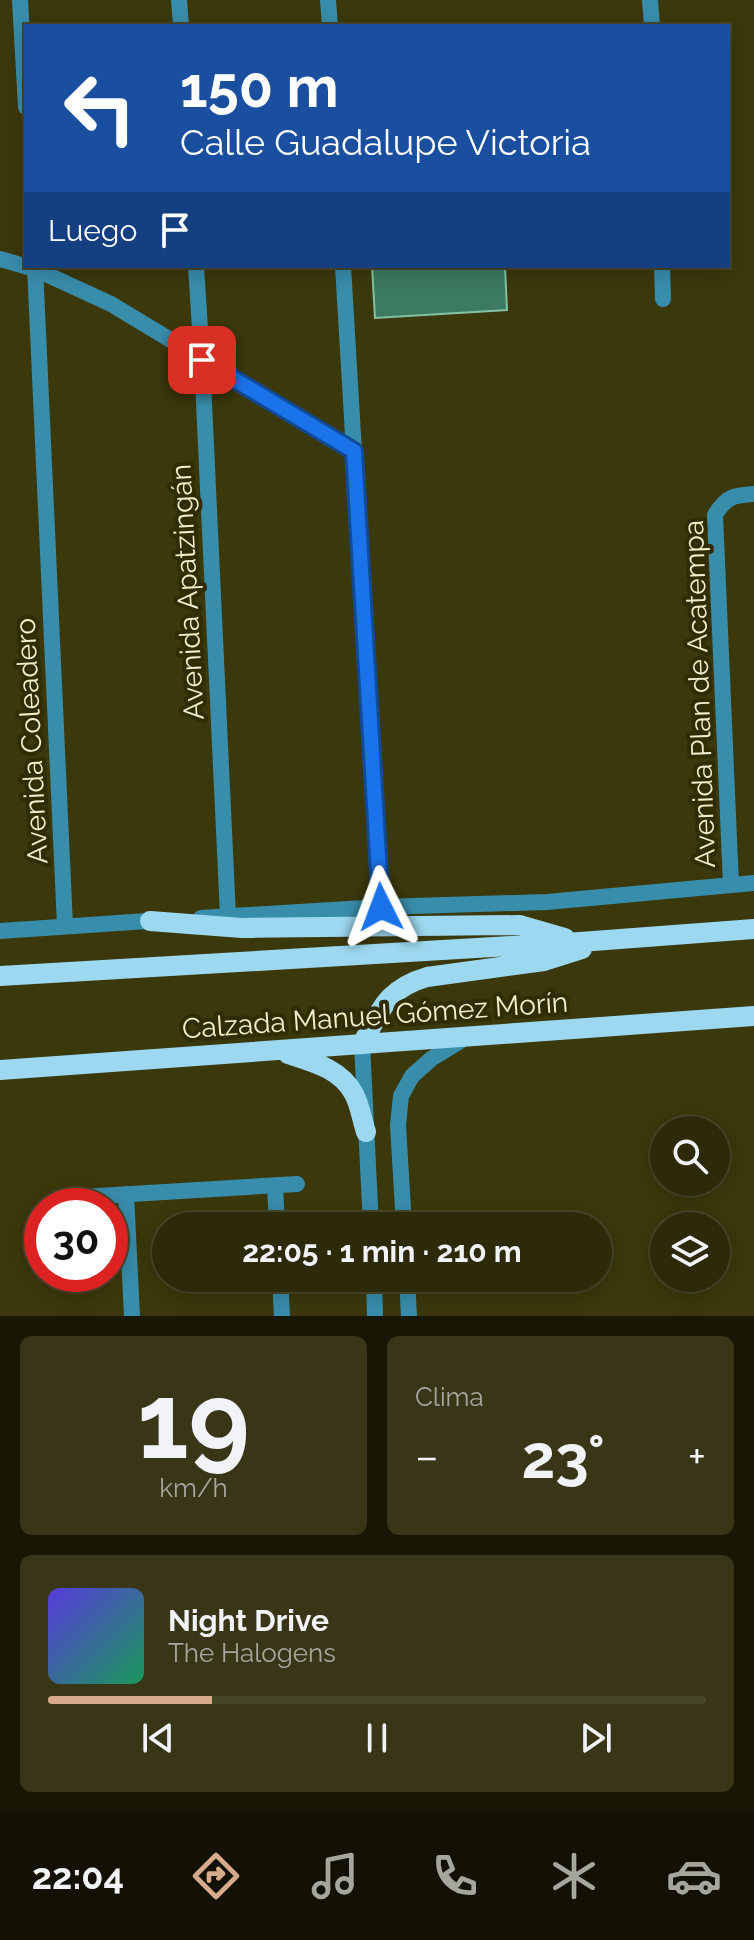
<!DOCTYPE html>
<html lang="es">
<head>
<meta charset="utf-8">
<style>
  body { margin:0; font-family:Raleway,sans-serif; background:#383617; color:#f1f3f6; height:100vh; display:flex; flex-direction:column; font-size:30px; white-space:nowrap }
  * { box-sizing:border-box; margin:0 }
  p { font-size:26px; color:#a6a79c }
  .icon { flex:none; width:44px; height:44px; fill:none; stroke:currentColor; stroke-width:2; stroke-linecap:round; stroke-linejoin:round }
  .map { position:relative; height:1316px; overflow:hidden }
  .details { display:flex; flex-direction:column; gap:20px; padding:20px; background:#181705; flex:1 }
  .details>* { flex:none }
  .hud { position:absolute; left:24px; top:24px; width:706px; height:244px; border-radius:0px; box-shadow:0 4px 20px #0003,0 0 0 2px #48462a; background:#1a4fa0; color:#fff; overflow:hidden }
  .buttons { position:absolute; left:650px; top:1116px; display:grid; gap:16px }
  .buttons a { display:grid; place-items:center; width:80px; height:80px; border-radius:50%; background:#2c2a09; box-shadow:0 4px 20px #0003,0 0 0 2px #48462a; font-size:40px }
  .speed { position:absolute; left:24px; top:1188px; display:flex; gap:16px; font-size:40px; font-weight:700; text-align:center }
  .speed>* { display:grid; place-content:center; width:104px; height:104px; border-radius:50%; background:#2c2a09; box-shadow:0 4px 20px #0003,0 0 0 2px #48462a; line-height:1 }
  .speed .limit { border:12px solid #d22; background:#fff; color:#111 }
  .pin { position:absolute; display:grid; place-items:center; width:68px; height:68px; color:#fff; margin:-34px; border-radius:16px; box-shadow:0 4px 12px #0006 }
  .me { position:absolute; width:88px; margin:-44px; rotate:357deg; stroke-linejoin:round; filter:drop-shadow(0 0 6px #0008) }
  .turn { display:flex; align-items:center; gap:28px; height:168px; padding:0 24px; font-size:36px }
  .turn .icon { width:104px; height:104px; stroke-width:2.5 }
  .turn b { display:block; font-size:56px; line-height:68px }
  .then { display:flex; align-items:center; height:76px; padding:0 24px; background:#0003; gap:16px; font-size:30px }
  .big { font-size:60px; font-weight:700; line-height:1.1 }
  .details .widget { flex:1; display:flex; flex-direction:column; justify-content:center; gap:12px; min-width:0; padding:0 28px; border-radius:12px; background:#383617 }
  .details .dial { align-items:center; gap:0 }
  .dial b { font-size:104px; line-height:1 }
  .song { display:flex; align-items:center; gap:24px }
  .cover { width:96px; height:96px; border-radius:12px; background:linear-gradient(135deg,hsl(250 70% 55%),hsl(150 70% 35%)) }
  .played { height:8px; border-radius:4px; background:linear-gradient(90deg,#d6ab8b 25%,#48462a 25%) }
  .keys { display:flex; justify-content:space-around; direction:ltr }
  .heat { display:flex; justify-content:space-between; align-items:center; font-size:44px; direction:ltr }
  .details .tiles { flex:1; display:grid; gap:20px; grid-template-columns:1fr 1fr }
  .widget:last-child { grid-column:span 2 }
  .trip { position:absolute; left:152px; top:1212px; width:460px; height:80px; border-radius:40px; background:#2c2a09; box-shadow:0 4px 20px #0003,0 0 0 2px #48462a; font-weight:700; line-height:80px; text-align:center }
  .menu { display:flex; height:128px; justify-content:space-around; align-items:center; background:#121104; color:#a6a79c }
  .menu .icon { width:56px; height:56px }
  .menu .current { color:#d6ab8b }
  .menu b { font-size:36px; color:#f1f3f6 }
  .map>svg:first-child { display:block }
  .building { fill:#3c7a61; stroke:#83c2a6; stroke-width:2 }
  .lines { fill:none; stroke-linecap:round; stroke-linejoin:round }
  .minor { stroke:#388dab; stroke-width:16 }
  .tertiary { stroke:#388dab; stroke-width:16 }
  .primary { stroke:#9cd8f0; stroke-width:20 }
  .route-casing { stroke:#114b97; stroke-width:20 }
  .route { stroke:#1a73e8; stroke-width:14 }
  .labels { text-anchor:middle; stroke-width:8; stroke-linejoin:round; paint-order:stroke }
  .street-label { font-size:28px; fill:#f1efd2; stroke:#312d01 }
</style>
</head>
<body>
<div class="map">
<svg width="754" height="1316" viewBox="0 0 754 1316">
  <rect width="100%" height="100%" fill="#3b380c"/>
  <!-- building -->
  <path class="building" d="M372 266H505L507 310 375 318Z"/>
  <g class="lines">
    <!-- minor -->
    <path class="minor" d="M20 0 26 107
      M179 0 181 26
      M328 0 330 26
      M650 0 652 26
      M0 259 35 269 111 304 354 451
      M35 266 65 926
      M196 266 202 360 228 916
      M343 266 381 907
      M662 266 663 299
      M731 885 715 515C726 497 733 495 754 494
      M201 918 381 907 547 902 754 883
      M0 931 162 920
      M275 1185 277 1226
      M126 1194 132 1316
      M81 1197 297 1184
      M280 1278 282 1316"/>
    <!-- tertiary -->
    <path class="tertiary" d="M362 1044 371 1226
      M404 1226 398 1125 401 1096 412 1076 431 1059 465 1038
      M374 1278 375 1316
      M407 1278 409 1316"/>
    <!-- primary -->
    <path class="primary" d="M150 921 242 928 520 925 565 938
      M0 976 580 942 754 929
      M362 1044C381 1010 386 989 427 977L544 961 582 949
      M288 1054C313 1062 341 1069 354 1094 360 1105 362 1120 366 1132
      M0 1070 754 1016"/>
  </g>
  <g class="lines">
    <!-- route casing -->
    <g class="route-casing">
      <path id="route" d="M202 360 354 451 381 907"/>
    </g>
    <!-- route -->
    <use href="#route" class="route"/>
  </g>
  <g class="labels">
    <!-- street labels -->
    <g class="street-label">
      <text transform="translate(187 592) rotate(-93)" y="10">Avenida Apatzingán</text>
      <text transform="translate(699 694) rotate(-92)" y="10">Avenida Plan de Acatempa</text>
      <text transform="translate(31 741) rotate(-93)" y="10">Avenida Coleadero</text>
      <text transform="translate(375 1015) rotate(-4)" y="10">Calzada Manuel Gómez Morín</text>
    </g>
  </g>
</svg>
<div class="buttons">
<a><svg class="icon" aria-label="search" viewBox="0 0 24 24"><circle cx="10" cy="10" r="6"/><path d="M15 15l6 6"/></svg></a>
<a><svg class="icon" aria-label="layers" viewBox="0 0 24 24"><path d="M12 4l9 5-9 5-9-5zM3 14l9 5 9-5"/></svg></a>
</div>
<div class="speed"><div class="limit">30</div></div>
<div class="pin" style="left:202px;top:360px;background:#d93025"><svg class="icon" aria-label="arrive" viewBox="0 0 24 24"><path d="M6 21V4h12l-3 4 3 4H6"/></svg></div>
<svg class="me" style="left:381px;top:907px" viewBox="-20 -20 40 40"><path d="M0-17L14 15 0 8-14 15z" fill="#1a73e8" stroke="#fff" stroke-width="4"/></svg>
<div class="trip">22:05 · 1 min · 210 m</div>
<div class="hud">
<div class="turn"><svg class="icon" aria-label="left" viewBox="0 0 24 24"><path d="M17 20v-9H6M10 6l-5 5 5 5"/></svg><div><b>150 m</b>Calle Guadalupe Victoria</div></div>
<div class="then">Luego<svg class="icon" aria-label="arrive" viewBox="0 0 24 24"><path d="M6 21V4h12l-3 4 3 4H6"/></svg></div>
</div>
</div>
<section class="details">
<div class="tiles">
<div class="widget dial"><b>19</b><p>km/h</p></div>
<div class="widget"><p>Clima</p>
<div class="heat"><a>−</a><b class="big">23°</b><a>+</a></div>
</div>
<div class="widget">
<div class="song"><i class="cover"></i><div><b>Night Drive</b><p>The Halogens</p></div></div>
<div class="played"></div>
<div class="keys"><svg class="icon" aria-label="previous" viewBox="0 0 24 24"><path d="M18 5L8 12l10 7zM5 5v14"/></svg><svg class="icon" aria-label="pause" viewBox="0 0 24 24"><path d="M8 5v14M16 5v14"/></svg><svg class="icon" aria-label="next" viewBox="0 0 24 24"><path d="M6 5l10 7-10 7zM19 5v14"/></svg></div>
</div>
</div>
</section>
<nav class="menu">
<b>22:04</b>
<svg class="icon current" aria-label="directions" viewBox="0 0 24 24"><path d="M12 3l9 9-9 9-9-9zM9 14v-3h6M13 9l2 2-2 2"/></svg>
<svg class="icon" aria-label="music" viewBox="0 0 24 24"><path d="M9 18V5l10-2v13"/><circle cx="6" cy="18" r="3"/><circle cx="16" cy="16" r="3"/></svg>
<svg class="icon" aria-label="phone" viewBox="0 0 24 24"><path d="M5 4h4l2 5-3 2q2 4 5 5l2-3 5 2v4C11 20 4 13 5 4z"/></svg>
<svg class="icon" aria-label="climate" viewBox="0 0 24 24"><path d="M12 3v18M4 7l16 10M4 17L20 7"/></svg>
<svg class="icon" aria-label="car" viewBox="0 0 24 24"><path d="M5 17H2v-5l4-1 3-4h7l3 4 3 1v5h-3M9 17h6M6 11h13"/><circle cx="7" cy="17" r="2"/><circle cx="17" cy="17" r="2"/></svg>
</nav>
</body>
</html>
